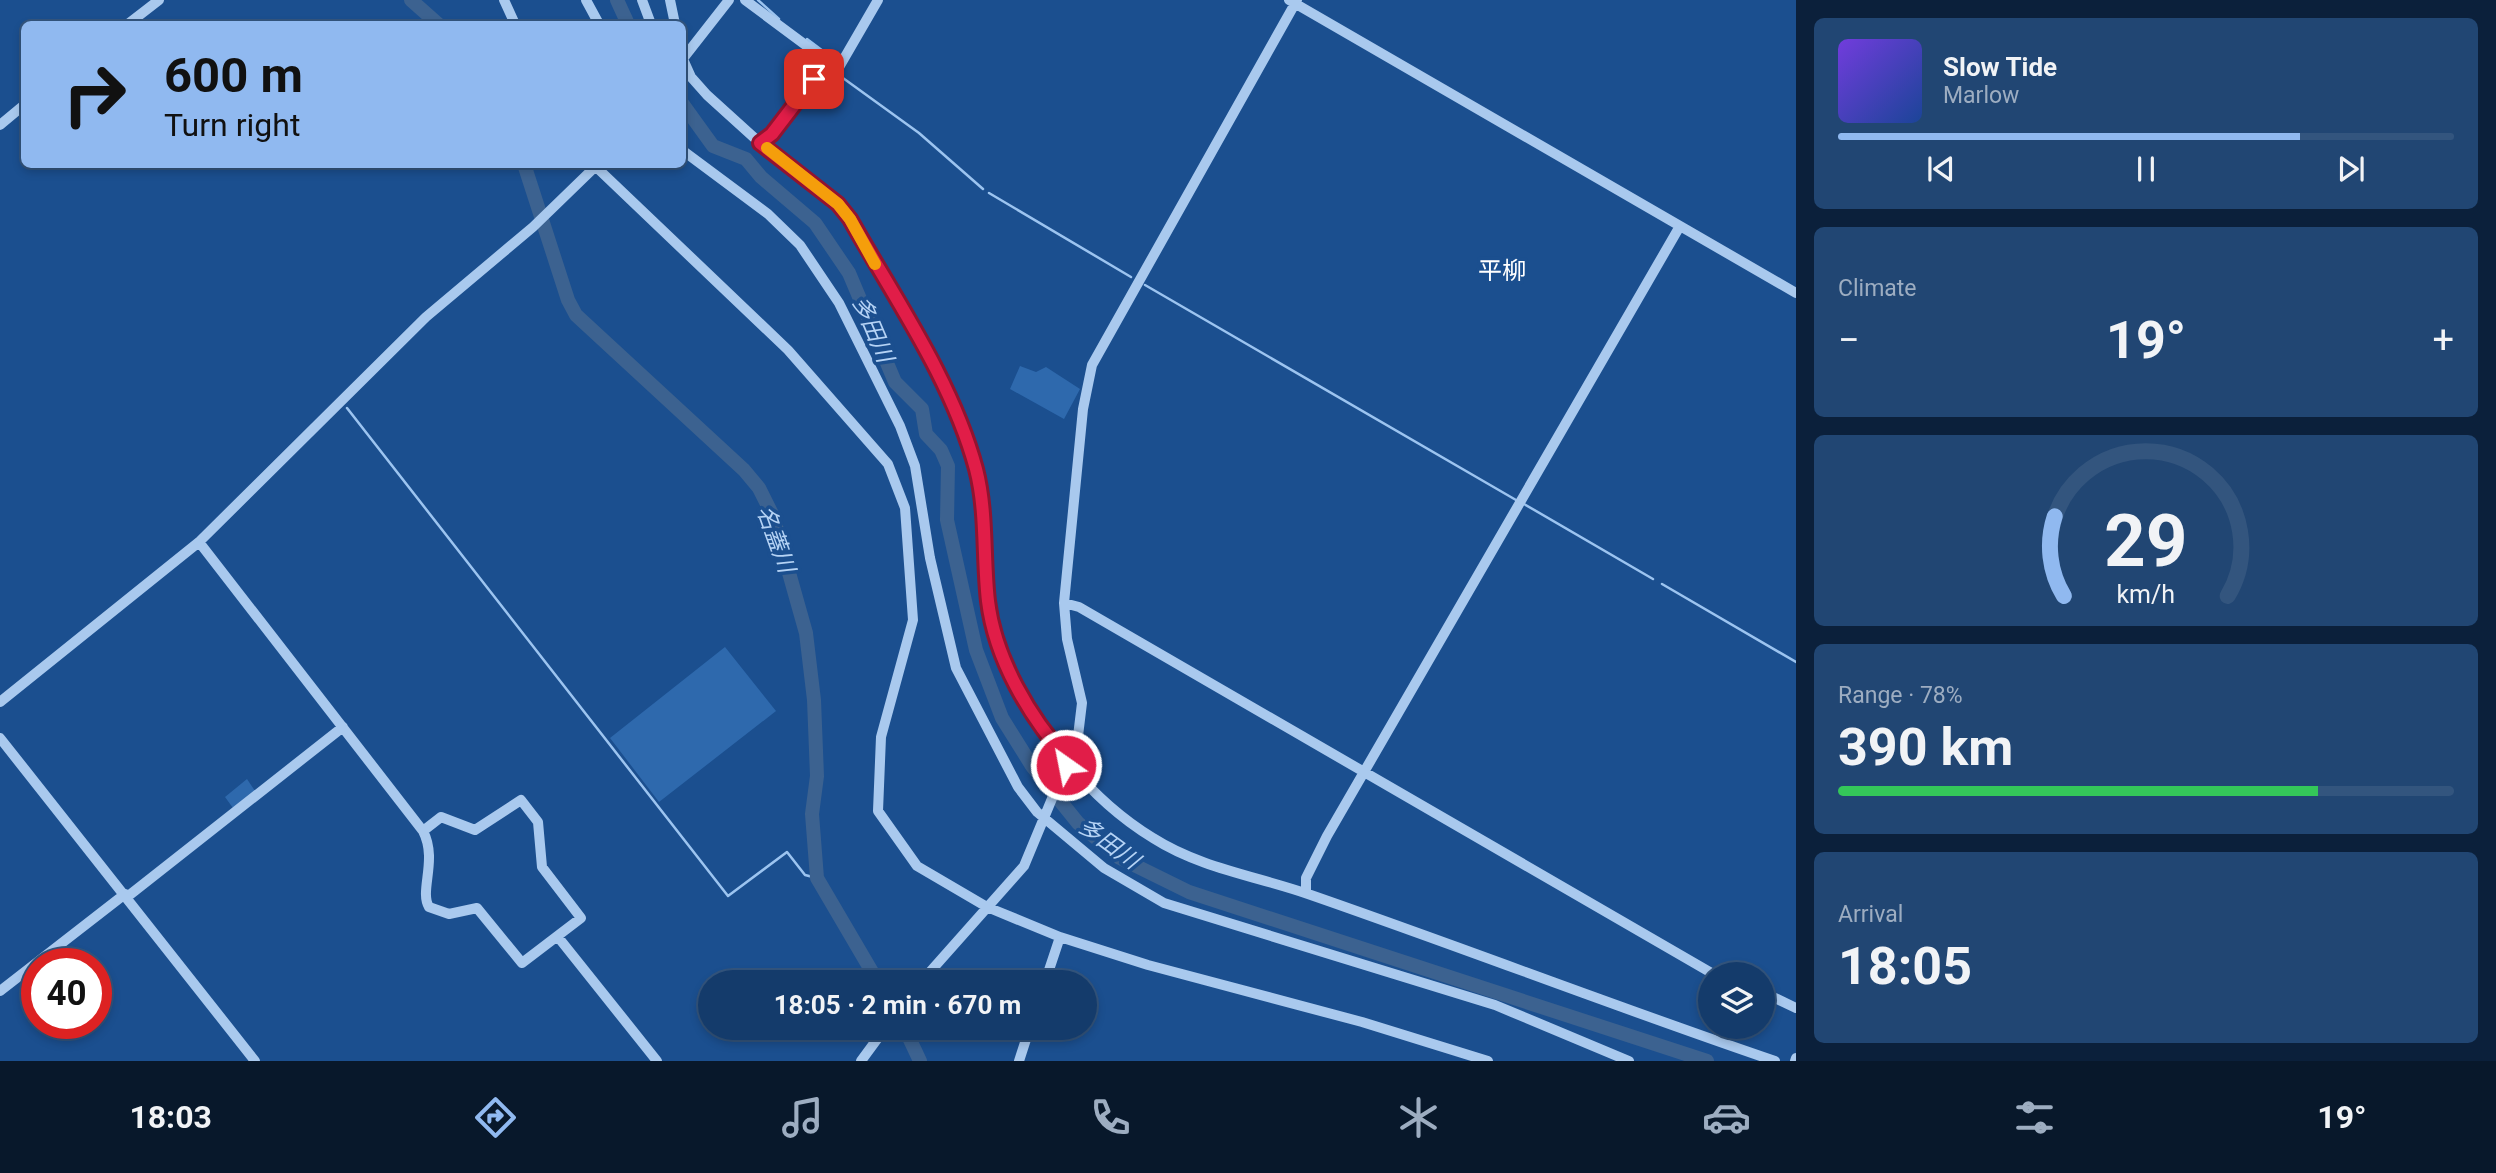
<!DOCTYPE html>
<html lang="en">
<head>
<meta charset="utf-8">
<style>
  body { margin:0; font-family:Roboto,"Noto Sans JP",sans-serif; background:#214673; color:#f1f3f6; height:100vh; display:flex; flex-direction:column; font-size:26px; white-space:nowrap }
  * { box-sizing:border-box; margin:0 }
  p { font-size:23px; color:#9dadc1 }
  .icon { flex:none; width:38px; height:38px; fill:none; stroke:currentColor; stroke-width:2; stroke-linecap:round; stroke-linejoin:round }
  .map { position:relative; flex:1; overflow:hidden }
  .sheet { display:flex; flex-direction:column; gap:18px; padding:18px; background:#0b203b; width:700px }
  .sheet>* { flex:none }
  .banner { position:absolute; left:21px; top:21px; width:665px; height:147px; border-radius:10px; box-shadow:0 4px 10px #0003,0 0 0 2px #33557e; background:#90b9f0; color:#111; overflow:hidden }
  .fabs { position:absolute; left:1698px; top:962px; display:grid; gap:14px }
  .fabs a { display:grid; place-items:center; width:77px; height:77px; border-radius:50%; background:#143b6b; box-shadow:0 4px 10px #0003,0 0 0 2px #33557e; font-size:35px }
  .speed { position:absolute; left:21px; top:948px; display:flex; gap:14px; font-size:35px; font-weight:700; text-align:center }
  .speed>* { display:grid; place-content:center; width:91px; height:91px; border-radius:50%; background:#143b6b; box-shadow:0 4px 10px #0003,0 0 0 2px #33557e; line-height:1 }
  .speed .limit { border:10px solid #d22; background:#fff; color:#111 }
  .pin { position:absolute; display:grid; place-items:center; width:60px; height:60px; color:#fff; margin:-30px; border-radius:14px; box-shadow:0 4px 10px #0006 }
  .me { position:absolute; width:77px; margin:-38px; rotate:327deg; stroke-linejoin:round; filter:drop-shadow(0 0 5px #0008) }
  .turn { display:flex; align-items:center; gap:24px; height:147px; padding:0 28px; font-size:32px }
  .turn .icon { width:91px; height:91px; stroke-width:2.5 }
  .turn b { display:block; font-size:49px; line-height:60px }
  .big { font-size:52px; font-weight:700; line-height:1.1 }
  .sheet .widget { flex:1; display:flex; flex-direction:column; justify-content:center; gap:10px; min-width:0; padding:0 24px; border-radius:10px; background:#214673 }
  .sheet .dial { align-items:center; gap:0 }
  .dial svg { height:182px; overflow:visible; fill:none; stroke:#33557e; stroke-width:7; stroke-linecap:round; text-anchor:middle }
  .dial text { fill:#f1f3f6; stroke:none }
  .song { display:flex; align-items:center; gap:21px }
  .cover { width:84px; height:84px; border-radius:10px; background:linear-gradient(135deg,hsl(260 70% 55%),hsl(220 70% 35%)) }
  .played { height:7px; border-radius:4px; background:linear-gradient(90deg,#90b9f0 75%,#33557e 75%) }
  .keys { display:flex; justify-content:space-around; direction:ltr }
  .heat { display:flex; justify-content:space-between; align-items:center; font-size:38px; direction:ltr }
  .charge { height:10px; border-radius:5px; background:linear-gradient(90deg,#34c759 78%,#33557e 0) }
  .trip { position:absolute; left:698px; top:970px; width:399px; height:70px; border-radius:35px; background:#143b6b; box-shadow:0 4px 10px #0003,0 0 0 2px #33557e; font-weight:700; line-height:70px; text-align:center }
  .tabs { display:flex; height:112px; justify-content:space-around; align-items:center; background:#08182b; color:#9dadc1 }
  .tabs .icon { width:49px; height:49px }
  .tabs .active { color:#90b9f0 }
  .tabs b { font-size:32px; color:#f1f3f6 }
  main { display:flex; flex:1; min-height:0 }
  .map>svg:first-child { display:block }
  .green { fill:#2e69ad }
  .lines { fill:none; stroke-linecap:round; stroke-linejoin:round }
  .stream { stroke:#9cc4f0; stroke-width:2.5 }
  .river { stroke:#3c6290; stroke-width:14 }
  .minor { stroke:#a9c9ee; stroke-width:10 }
  .route-casing { stroke:#92132f; stroke-width:18 }
  .route { stroke:#e11d48; stroke-width:12 }
  .slow { stroke:#f59e0b; stroke-width:12 }
  .labels { text-anchor:middle; stroke-width:7; stroke-linejoin:round; paint-order:stroke }
  .water-label { font-size:23px; font-style:italic; fill:#b5d3f5; stroke:#1b4f8f }
  .quarter-label { font-size:24px; fill:#fff; stroke:#1b4f8f }
</style>
</head>
<body>
<main>
<div class="map">
<svg width="1796" height="1061" viewBox="0 0 1796 1061">
  <rect width="100%" height="100%" fill="#1b4f8f"/>
  <!-- green -->
  <path class="green" d="M1020 366 1036 372 1046 367 1080 389 1064 419 1010 389Z
    M725 647 776 711 659 802 610 738Z
    M247 779 255 791 233 808 225 797Z"/>
  <g class="lines">
    <!-- stream -->
    <path class="stream" d="M758 0 779 19
      M807 39 827 54
      M836 73 919 133 983 189
      M989 193 1131 277
      M1145 285 1516 500
      M347 408 728 896 787 852 805 875 817 878
      M1524 504 1653 579
      M1662 584 1796 662"/>
    <!-- river -->
    <path class="river" d="M411 0 438 24
      M617 0 628 24
      M682 103 713 146 746 159 761 177 815 223 849 273 895 382 922 409 926 434 941 450 948 466 947 520 976 650 1002 718 1032 766 1078 823 1120 858 1189 892 1707 1061
      M524 164 568 300 576 315 744 470 759 488 773 516 806 633 814 700 817 776 812 814 817 878 878 982
      M904 1027 920 1061"/>
    <!-- minor -->
    <path class="minor" d="M504 0 515 24
      M586 0 599 24
      M642 0 651 24
      M670 0 675 24
      M745 0 827 61
      M1289 0 1796 293
      M128 24 159 0
      M682 57 691 77 707 95 760 143 838 204 850 219C891 291 958 391 976 471 991 533 978 601 1005 661 1036 730 1087 798 1153 838 1200 868 1256 876 1308 894 1464 948 1619 1008 1775 1061
      M682 60 729 0
      M0 125 24 105
      M760 143 772 134 827 61 838 69 878 0
      M682 150 768 214 800 245 839 303 900 426 915 466 930 558 956 668 1018 787 1037 812 1104 868 1164 903 1495 1005 1629 1061
      M593 164 788 350 888 464 905 508 913 620 881 737 878 811 917 866 987 907 1060 937 1148 965 1362 1022 1488 1061
      M199 542 423 831C438 860 419 891 429 907L449 914 477 908 522 963 581 918 542 867 538 822 521 800 475 830 441 817 423 831
      M1064 603 1079 607 1715 975
      M0 702 199 542 426 317 533 227 598 164
      M0 738 255 1061
      M1306 893V878L1327 836 1680 226
      M127 897 343 727
      M558 937 657 1061
      M921 982 1024 866 1078 736 1082 703 1067 639 1064 603 1083 409 1092 365 1297 0
      M1045 982 1060 937
      M0 991 125 894
      M1762 1002 1767 1005 1773 997 1796 1008
      M861 1061 886 1027
      M1019 1061 1030 1027
      M1795 1061 1796 1058"/>
  </g>
  <g class="lines">
    <!-- route casing -->
    <g class="route-casing">
      <path id="route" d="M814 79 772 134 760 143 838 204 850 219C895 299 952 380 976 469 987 511 983 558 988 601 995 659 1030 718 1068 760L1066 765"/>
    </g>
    <!-- route -->
    <use href="#route" class="route"/>
    <!-- slow -->
    <path class="slow" d="M767 148 838 204 850 219 875 264"/>
  </g>
  <g class="labels">
    <!-- water labels -->
    <g class="water-label">
      <text transform="translate(873 329) rotate(67)" y="8">多田川</text>
      <text transform="translate(776 539) rotate(70)" y="8">名蓋川</text>
      <text transform="translate(1109 843) rotate(36)" y="8">多田川</text>
    </g>
    <!-- quarter labels -->
    <g class="quarter-label">
      <text x="1502" y="279">平柳</text>
    </g>
  </g>
</svg>
<div class="fabs">
<a><svg class="icon" aria-label="layers" viewBox="0 0 24 24"><path d="M12 4l9 5-9 5-9-5zM3 14l9 5 9-5"/></svg></a>
</div>
<div class="speed"><div class="limit">40</div></div>
<div class="pin" style="left:814px;top:79px;background:#d93025"><svg class="icon" aria-label="arrive" viewBox="0 0 24 24"><path d="M6 21V4h12l-3 4 3 4H6"/></svg></div>
<svg class="me" style="left:1066px;top:765px" viewBox="-20 -20 40 40"><circle r="17" fill="#e11d48" stroke="#fff" stroke-width="3"/><path d="M0-11L8 9 0 5-8 9z" fill="#fff"/></svg>
<div class="trip">18:05 · 2 min · 670 m</div>
<div class="banner">
<div class="turn"><svg class="icon" aria-label="right" viewBox="0 0 24 24"><path d="M7 20v-9h11M14 6l5 5-5 5"/></svg><div><b>600 m</b>Turn right</div></div>
</div>
</div>
<section class="sheet">
<div class="widget">
<div class="song"><i class="cover"></i><div><b>Slow Tide</b><p>Marlow</p></div></div>
<div class="played"></div>
<div class="keys"><svg class="icon" aria-label="previous" viewBox="0 0 24 24"><path d="M18 5L8 12l10 7zM5 5v14"/></svg><svg class="icon" aria-label="pause" viewBox="0 0 24 24"><path d="M8 5v14M16 5v14"/></svg><svg class="icon" aria-label="next" viewBox="0 0 24 24"><path d="M6 5l10 7-10 7zM19 5v14"/></svg></div>
</div>
<div class="widget"><p>Climate</p>
<div class="heat"><a>−</a><b class="big">19°</b><a>+</a></div>
</div>
<div class="widget dial"><svg viewBox="0 0 100 80">
<path d="M14 69A42 42 0 1 1 86 69"/>
<path d="M14 69A42 42 0 0 1 10 34" stroke="#90b9f0"/>
<text x="50" y="56" font-size="32" font-weight="700">29</text>
<text x="50" y="72" font-size="11">km/h</text>
</svg></div>
<div class="widget"><p>Range · 78%</p><b class="big">390 km</b><div class="charge"></div></div>
<div class="widget"><p>Arrival</p><b class="big">18:05</b></div>
</section>
</main>
<nav class="tabs">
<b>18:03</b>
<svg class="icon active" aria-label="directions" viewBox="0 0 24 24"><path d="M12 3l9 9-9 9-9-9zM9 14v-3h6M13 9l2 2-2 2"/></svg>
<svg class="icon" aria-label="music" viewBox="0 0 24 24"><path d="M9 18V5l10-2v13"/><circle cx="6" cy="18" r="3"/><circle cx="16" cy="16" r="3"/></svg>
<svg class="icon" aria-label="phone" viewBox="0 0 24 24"><path d="M5 4h4l2 5-3 2q2 4 5 5l2-3 5 2v4C11 20 4 13 5 4z"/></svg>
<svg class="icon" aria-label="climate" viewBox="0 0 24 24"><path d="M12 3v18M4 7l16 10M4 17L20 7"/></svg>
<svg class="icon" aria-label="car" viewBox="0 0 24 24"><path d="M5 17H2v-5l4-1 3-4h7l3 4 3 1v5h-3M9 17h6M6 11h13"/><circle cx="7" cy="17" r="2"/><circle cx="17" cy="17" r="2"/></svg>
<svg class="icon" aria-label="filters" viewBox="0 0 24 24"><path d="M4 7h16M4 17h16"/><circle cx="9" cy="7" r="2"/><circle cx="15" cy="17" r="2"/></svg>
<b>19°</b>
</nav>
</body>
</html>
